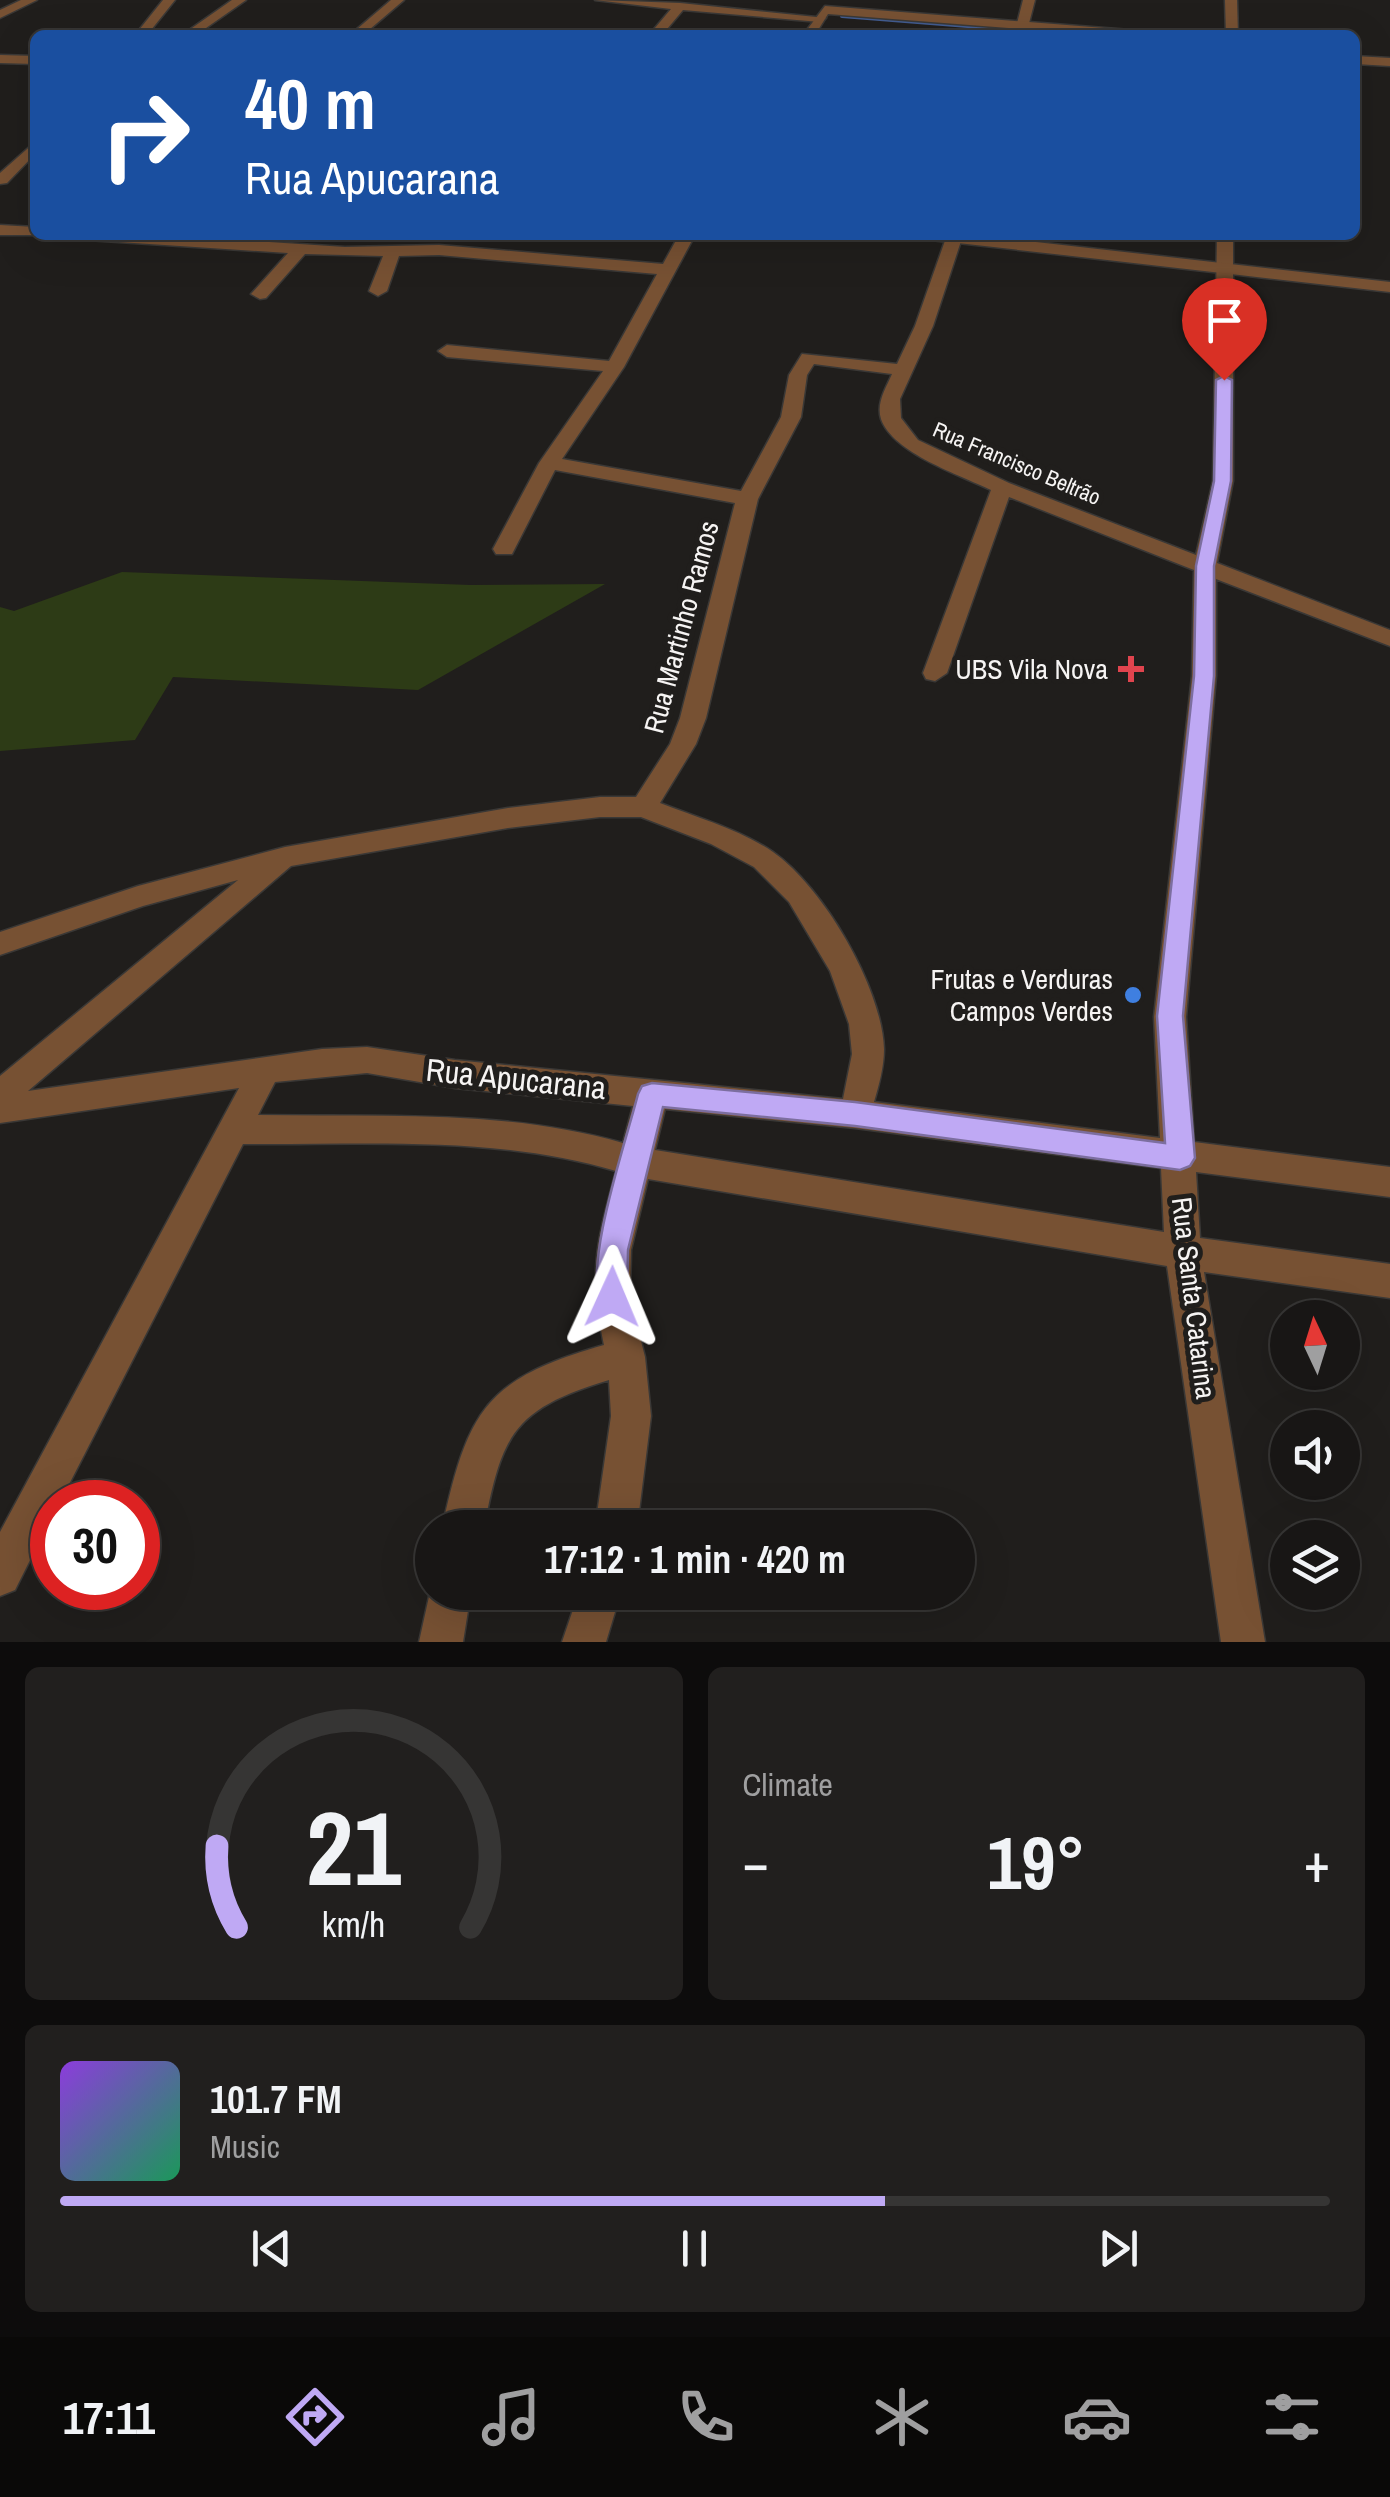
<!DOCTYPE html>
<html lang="en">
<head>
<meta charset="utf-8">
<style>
  body { margin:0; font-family:"Archivo Narrow",sans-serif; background:#211f1e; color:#f1f3f6; height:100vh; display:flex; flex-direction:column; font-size:38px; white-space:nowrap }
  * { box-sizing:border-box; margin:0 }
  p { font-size:32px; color:#9f9fa0 }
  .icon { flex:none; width:55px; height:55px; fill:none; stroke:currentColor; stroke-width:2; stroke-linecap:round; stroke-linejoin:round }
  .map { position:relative; height:1642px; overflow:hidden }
  .sheet { display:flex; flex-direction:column; gap:25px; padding:25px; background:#0d0c0c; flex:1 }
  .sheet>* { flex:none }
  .hud { position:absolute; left:30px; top:30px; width:1330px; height:210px; border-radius:15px; box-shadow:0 10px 40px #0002,0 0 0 2px #363534; background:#1a4fa0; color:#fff; overflow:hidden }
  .needle { width:65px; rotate:356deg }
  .fabs { position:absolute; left:1270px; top:1300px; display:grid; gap:20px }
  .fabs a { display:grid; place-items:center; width:90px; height:90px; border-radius:50%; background:#181615; box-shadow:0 10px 40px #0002,0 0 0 2px #363534; font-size:50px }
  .speed { position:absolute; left:30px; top:1480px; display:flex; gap:20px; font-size:50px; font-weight:700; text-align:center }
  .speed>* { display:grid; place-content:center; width:130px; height:130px; border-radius:50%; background:#181615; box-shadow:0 10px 40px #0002,0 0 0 2px #363534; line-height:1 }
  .speed .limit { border:15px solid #d22; background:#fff; color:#111 }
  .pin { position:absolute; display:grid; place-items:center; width:85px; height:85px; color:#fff; margin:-102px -42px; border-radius:50% 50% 50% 0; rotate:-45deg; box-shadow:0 0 10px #0007 }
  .pin .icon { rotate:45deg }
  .me { position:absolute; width:110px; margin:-55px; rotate:1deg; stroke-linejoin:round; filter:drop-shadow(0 0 8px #0008) }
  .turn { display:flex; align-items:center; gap:35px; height:210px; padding:0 50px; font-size:45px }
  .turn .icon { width:130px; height:130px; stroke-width:2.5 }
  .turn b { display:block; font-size:70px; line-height:85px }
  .big { font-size:75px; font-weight:700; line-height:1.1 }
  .sheet .card { flex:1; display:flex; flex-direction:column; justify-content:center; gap:15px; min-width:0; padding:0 35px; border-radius:15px; background:#211f1e }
  .sheet .dial { align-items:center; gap:0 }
  .dial svg { height:260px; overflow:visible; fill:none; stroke:#363534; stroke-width:7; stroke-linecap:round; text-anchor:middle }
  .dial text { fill:#f1f3f6; stroke:none }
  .song { display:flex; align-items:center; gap:30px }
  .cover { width:120px; height:120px; border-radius:15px; background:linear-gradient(135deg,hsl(270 70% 55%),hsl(150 70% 35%)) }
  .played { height:10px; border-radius:5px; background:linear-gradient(90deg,#bfa9f4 65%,#363534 65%) }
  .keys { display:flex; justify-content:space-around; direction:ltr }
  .heat { display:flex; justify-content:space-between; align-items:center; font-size:55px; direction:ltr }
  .sheet .tiles { flex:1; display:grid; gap:25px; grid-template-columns:1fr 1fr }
  .card:last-child { grid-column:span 2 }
  .trip { position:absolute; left:415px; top:1510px; width:560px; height:100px; border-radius:50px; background:#181615; box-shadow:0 10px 40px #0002,0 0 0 2px #363534; font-weight:700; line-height:100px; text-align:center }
  .dock { display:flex; height:160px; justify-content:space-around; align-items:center; background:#0a0908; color:#9f9fa0 }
  .dock .icon { width:70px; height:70px }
  .dock .current { color:#bfa9f4 }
  .dock b { font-size:45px; color:#f1f3f6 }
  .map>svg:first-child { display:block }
  .green { fill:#2d3b16 }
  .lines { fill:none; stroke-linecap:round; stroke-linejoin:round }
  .stream { stroke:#425c90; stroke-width:4 }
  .minor-casing { stroke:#3a3836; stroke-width:3 }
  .tertiary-casing { stroke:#3a3836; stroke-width:3 }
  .minor { fill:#775133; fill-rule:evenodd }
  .tertiary { fill:#775133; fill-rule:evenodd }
  .route { fill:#bfa9f4; stroke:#7c6e9f; stroke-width:2.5 }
  .health-dot { fill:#e0444e; stroke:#201e1c; stroke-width:4 }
  .shop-dot { fill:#3f7fe0; stroke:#201e1c; stroke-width:4 }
  .labels { text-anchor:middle; stroke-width:10; stroke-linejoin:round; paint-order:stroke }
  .far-street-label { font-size:22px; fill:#f6f4f3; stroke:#201e1c }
  .street-label { font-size:28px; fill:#f6f4f3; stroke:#201e1c }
  .poi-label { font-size:28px; fill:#f6f4f3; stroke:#201e1c; text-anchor:end }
  .near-street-label { font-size:32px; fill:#f6f4f3; stroke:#201e1c }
</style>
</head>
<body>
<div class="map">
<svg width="1390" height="1642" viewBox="0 0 1390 1642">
  <rect width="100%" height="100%" fill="#201e1c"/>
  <!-- green -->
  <path class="green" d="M122 572 470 585 605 584 418 690 173 677 135 740 0 751V607L14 611Z"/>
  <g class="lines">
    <!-- stream -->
    <path class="stream" d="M842 16 1080 35"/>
    <!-- minor casing -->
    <g class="minor-casing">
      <path id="minor" d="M21 0H37L0 18V10Z
        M163 0H175L147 35H135Z
        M232 0H246L196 35H182Z
        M391 0H404L363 35H350Z
        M595 0 680 3 826 18 820 22 683 10 662 35H649L671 9Z
        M1023 0H1035L1026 35H1014Z
        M1225 0H1237L1238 35H1226Z
        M0 55 35 56V64L0 63Z
        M35 142V154L7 183 0 184V173Z
        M0 225 35 227V235H41H0Z
        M80 235H161L345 247 439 245 663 264 679 235H695L624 367 562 459 741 491 781 417 789 375 802 354 897 364 915 326 947 235H963L933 326 900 399 901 418 918 440 1009 483 1196 555 1213 481 1217 235H1233V481L1217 563 1390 630V646L1216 579V676L1186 1017 1194 1142 1390 1167V1197L1196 1172 1200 1238 1390 1264V1298L1204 1272 1265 1642H1221L1167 1266 648 1179 631 1250 630 1297 645 1357 651 1416 637 1528H595L611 1416 609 1380C513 1409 502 1434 484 1528H442C468 1410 485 1379 604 1345 588 1270 597 1243 616 1171 496 1135 367 1145 243 1144L60 1502H52V1516L15 1590 0 1596V1532L239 1088 0 1123V1076L238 880 143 906 0 955V932L138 886 285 847 508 808 600 797H636L670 744 680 718 735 503 555 470 512 554H496L493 549 539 463 603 371 447 357 438 351 447 345 609 361 657 274 439 255 399 256 387 291 378 296 369 291 383 256 305 254 266 298 260 299 251 294 288 253 88 240ZM814 364 892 374C886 388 876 403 881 419 893 453 960 475 991 490L923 673 926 679 935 681 947 673 1009 497 1194 570 1192 676 1154 1017 1160 1138 874 1102C879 1085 884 1067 884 1049 882 987 823 887 773 852 739 829 698 818 660 803L696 744 706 718 758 499 801 417 807 375ZM600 817H641L711 844 754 867 789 902 830 971 849 1024 852 1054 843 1099 455 1060 367 1047 322 1049 28 1091 291 866 508 828ZM367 1073 455 1088 633 1106 623 1143C504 1109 380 1117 258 1115L275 1082ZM665 1109 855 1128 1161 1168 1164 1232 655 1150Z
        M432 1583V1592H471L463 1642H419Z
        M579 1592H621L606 1642H562Z"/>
    </g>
    <!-- tertiary casing -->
    <g class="tertiary-casing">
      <path id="tertiary" d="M825 6 1143 31 1149 35H1097L828 14 815 35H803Z
        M1355 56 1390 58V66L1355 64Z
        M923 235H974L1390 282V292L931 240Z"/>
    </g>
    <!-- minor -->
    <use href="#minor" class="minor"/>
    <!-- tertiary -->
    <use href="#tertiary" class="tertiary"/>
  </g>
  <!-- route -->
  <path class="route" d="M1224 376 1232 380 1231 481 1214 566V676L1183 1016 1195 1158 1190 1166 1180 1170 855 1126 663 1107 628 1250 627 1297 623 1307 612 1311 601 1307C583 1264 626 1142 638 1094L642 1086 652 1083 855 1102 1165 1143 1157 1016 1194 676 1196 566 1214 481 1216 380Z"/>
  <!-- markers -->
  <path class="health-dot" d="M1126 654h10v10h10v10h-10v10h-10v-10h-10v-10h10z"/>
  <circle class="shop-dot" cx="1133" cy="995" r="10"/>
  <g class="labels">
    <!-- far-street labels -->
    <g class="far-street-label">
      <text transform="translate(1017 463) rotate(23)" y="8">Rua Francisco Beltrão</text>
    </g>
    <!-- street labels -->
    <g class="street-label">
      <text transform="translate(681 627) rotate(-75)" y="10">Rua Martinho Ramos</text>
      <text transform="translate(1194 1298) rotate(83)" y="10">Rua Santa Catarina</text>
    </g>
    <!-- poi labels -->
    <g class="poi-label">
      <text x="1108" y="679">UBS Vila Nova</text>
      <text x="1113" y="989">Frutas e Verduras<tspan x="1113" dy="32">Campos Verdes</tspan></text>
    </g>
    <!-- near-street labels -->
    <g class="near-street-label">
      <text transform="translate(516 1079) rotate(6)" y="11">Rua Apucarana</text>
    </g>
  </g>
</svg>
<div class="fabs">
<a><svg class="needle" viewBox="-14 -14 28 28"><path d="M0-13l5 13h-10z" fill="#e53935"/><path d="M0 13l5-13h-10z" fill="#9f9fa0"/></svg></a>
<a><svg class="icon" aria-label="sound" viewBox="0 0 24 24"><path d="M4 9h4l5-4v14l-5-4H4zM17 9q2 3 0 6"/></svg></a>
<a><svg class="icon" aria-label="layers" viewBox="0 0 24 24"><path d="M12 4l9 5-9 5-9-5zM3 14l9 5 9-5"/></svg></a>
</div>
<div class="speed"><div class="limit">30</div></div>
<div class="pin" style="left:1224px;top:380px;background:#d93025"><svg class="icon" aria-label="arrive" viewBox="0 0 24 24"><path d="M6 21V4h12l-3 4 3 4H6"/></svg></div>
<svg class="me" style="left:612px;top:1297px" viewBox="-20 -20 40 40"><path d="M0-17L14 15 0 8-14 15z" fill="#bfa9f4" stroke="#fff" stroke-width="4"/></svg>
<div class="trip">17:12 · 1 min · 420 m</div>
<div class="hud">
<div class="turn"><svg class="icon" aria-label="right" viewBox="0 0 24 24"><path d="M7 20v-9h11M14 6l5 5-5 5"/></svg><div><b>40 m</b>Rua Apucarana</div></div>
</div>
</div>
<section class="sheet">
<div class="tiles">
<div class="card dial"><svg viewBox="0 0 100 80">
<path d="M14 69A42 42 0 1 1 86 69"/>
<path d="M14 69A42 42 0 0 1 8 44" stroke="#bfa9f4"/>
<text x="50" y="56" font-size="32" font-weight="700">21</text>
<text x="50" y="72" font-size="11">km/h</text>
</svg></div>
<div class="card"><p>Climate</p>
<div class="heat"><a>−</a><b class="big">19°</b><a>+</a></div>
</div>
<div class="card">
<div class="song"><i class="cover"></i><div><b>101.7 FM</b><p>Music</p></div></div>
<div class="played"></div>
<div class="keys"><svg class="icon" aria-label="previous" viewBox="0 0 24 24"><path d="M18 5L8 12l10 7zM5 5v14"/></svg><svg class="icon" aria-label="pause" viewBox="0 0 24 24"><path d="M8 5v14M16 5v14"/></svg><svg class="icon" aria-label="next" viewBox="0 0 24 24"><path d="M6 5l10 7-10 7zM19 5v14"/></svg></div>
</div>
</div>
</section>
<nav class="dock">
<b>17:11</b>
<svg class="icon current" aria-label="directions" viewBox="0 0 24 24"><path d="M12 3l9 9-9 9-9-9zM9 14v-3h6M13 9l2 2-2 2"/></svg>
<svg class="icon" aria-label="music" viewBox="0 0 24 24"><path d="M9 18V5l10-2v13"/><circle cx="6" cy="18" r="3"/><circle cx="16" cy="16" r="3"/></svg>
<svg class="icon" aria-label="phone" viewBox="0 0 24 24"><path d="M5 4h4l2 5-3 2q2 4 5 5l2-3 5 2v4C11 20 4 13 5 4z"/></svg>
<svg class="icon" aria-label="climate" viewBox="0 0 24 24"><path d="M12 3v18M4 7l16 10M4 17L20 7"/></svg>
<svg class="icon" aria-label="car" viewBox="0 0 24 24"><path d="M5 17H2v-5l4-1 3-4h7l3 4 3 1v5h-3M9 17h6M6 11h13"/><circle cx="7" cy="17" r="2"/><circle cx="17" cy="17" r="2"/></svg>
<svg class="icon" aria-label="filters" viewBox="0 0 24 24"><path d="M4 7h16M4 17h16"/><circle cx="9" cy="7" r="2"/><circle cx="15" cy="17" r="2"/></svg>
</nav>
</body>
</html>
